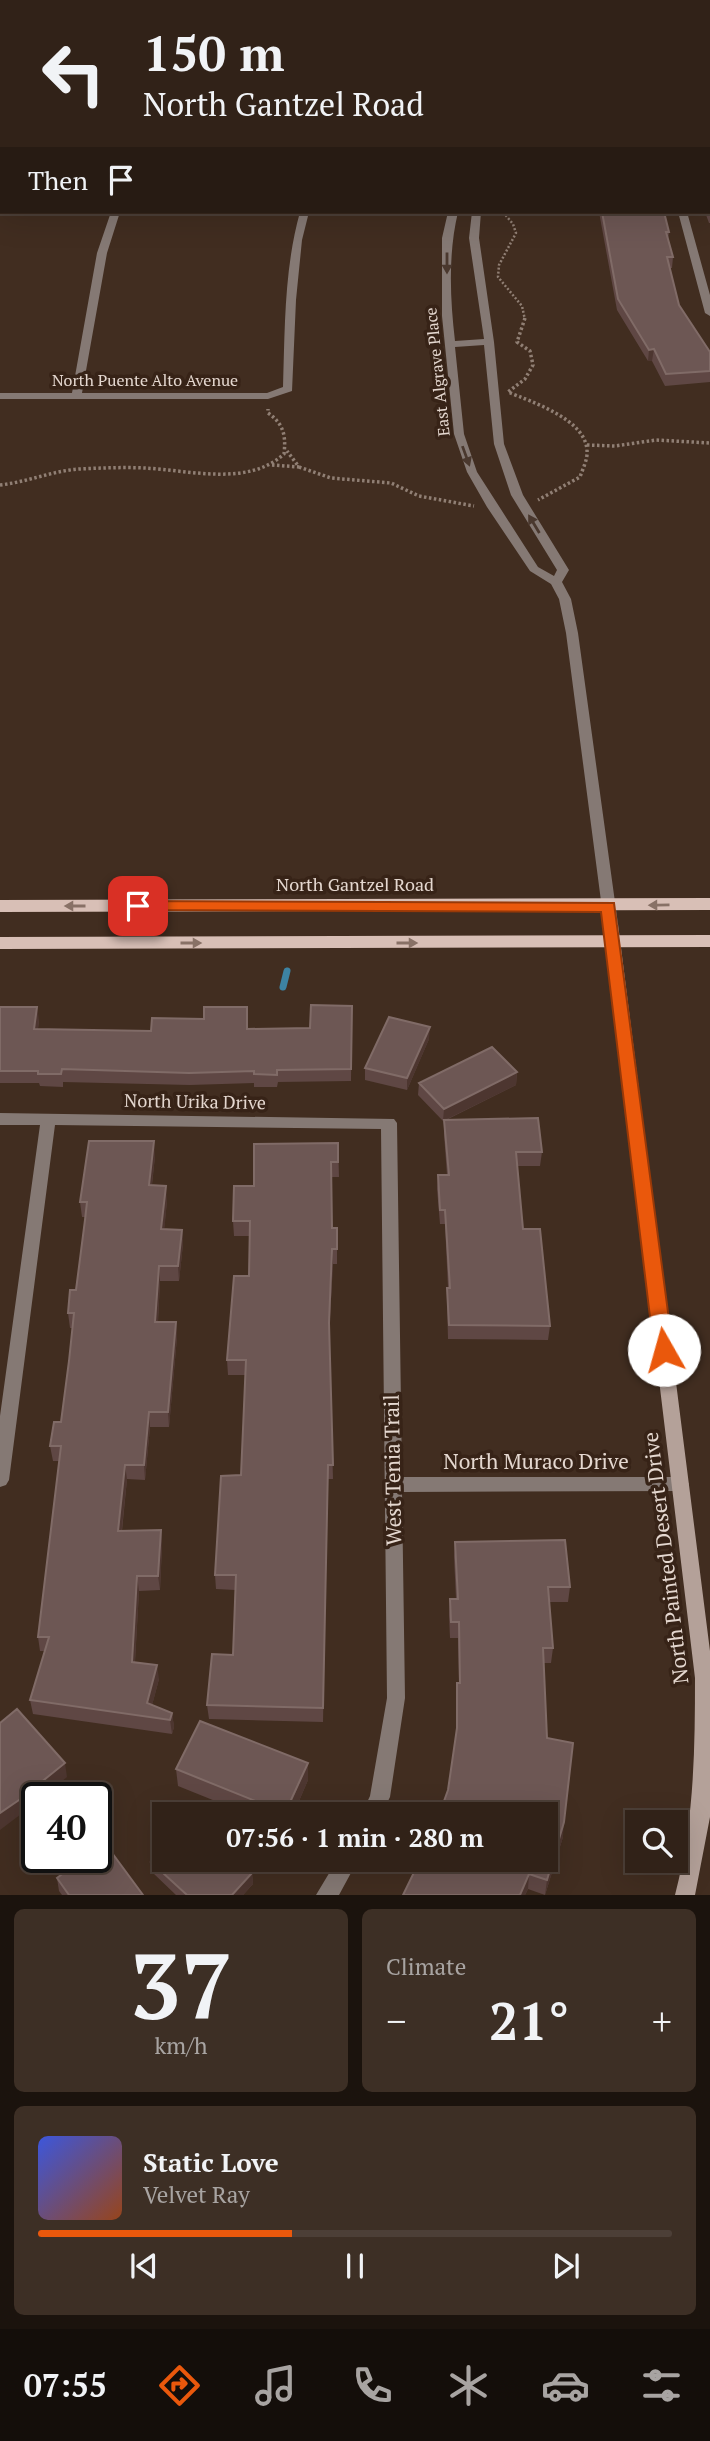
<!DOCTYPE html>
<html lang="en">
<head>
<meta charset="utf-8">
<style>
  body { margin:0; font-family:"PT Serif",serif; background:#3d2f25; color:#f1f3f6; height:100vh; display:flex; flex-direction:column; font-size:26px; white-space:nowrap }
  * { box-sizing:border-box; margin:0 }
  p { font-size:23px; color:#a8a4a2 }
  .icon { flex:none; width:38px; height:38px; fill:none; stroke:currentColor; stroke-width:2; stroke-linecap:round; stroke-linejoin:round }
  .map { position:relative; height:1895px; overflow:hidden }
  .sheet { display:flex; flex-direction:column; gap:14px; padding:14px; background:#1b130d; flex:1 }
  .sheet>* { flex:none }
  .guide { position:absolute; left:0px; top:0px; width:710px; height:214px; box-shadow:0 7px 28px #0002,0 0 0 2px #4c3f37; background:#312218; color:#f1f3f6; overflow:hidden }
  .controls { position:absolute; left:625px; top:1810px; display:grid; gap:14px }
  .controls a { display:grid; place-items:center; width:63px; height:63px; border-radius:0px; background:#312218; box-shadow:0 7px 28px #0002,0 0 0 2px #4c3f37; font-size:35px }
  .speed { position:absolute; left:21px; top:1782px; display:flex; gap:14px; font-size:35px; font-weight:700; text-align:center }
  .speed>* { display:grid; place-content:center; width:91px; height:91px; border-radius:50%; background:#312218; box-shadow:0 7px 28px #0002,0 0 0 2px #4c3f37; line-height:1 }
  .speed .limit { border:4px solid #111; border-radius:10px; background:#fff; color:#111 }
  .pin { position:absolute; display:grid; place-items:center; width:60px; height:60px; color:#fff; margin:-30px; border-radius:14px; box-shadow:0 4px 10px #0006 }
  .me { position:absolute; width:77px; margin:-38px; rotate:353deg; stroke-linejoin:round; filter:drop-shadow(0 0 5px #0008) }
  .turn { display:flex; align-items:center; gap:24px; height:147px; padding:0 28px; font-size:32px }
  .turn .icon { width:91px; height:91px; stroke-width:2.5 }
  .turn b { display:block; font-size:49px; line-height:60px }
  .then { display:flex; align-items:center; height:66px; padding:0 28px; background:#0003; gap:14px; font-size:26px }
  .big { font-size:52px; font-weight:800; line-height:1.1 }
  .sheet .widget { flex:1; display:flex; flex-direction:column; justify-content:center; gap:10px; min-width:0; padding:0 24px; border-radius:10px; background:#3d2f25 }
  .sheet .dial { align-items:center; gap:0 }
  .dial b { font-size:91px; line-height:1 }
  .song { display:flex; align-items:center; gap:21px }
  .cover { width:84px; height:84px; border-radius:10px; background:linear-gradient(135deg,hsl(230 70% 55%),hsl(20 70% 35%)) }
  .played { height:7px; border-radius:4px; background:linear-gradient(90deg,#ea580c 40%,#4c3f37 40%) }
  .keys { display:flex; justify-content:space-around; direction:ltr }
  .heat { display:flex; justify-content:space-between; align-items:center; font-size:38px; direction:ltr }
  .sheet .tiles { flex:1; display:grid; gap:14px; grid-template-columns:1fr 1fr }
  .widget:last-child { grid-column:span 2 }
  .trip { position:absolute; left:152px; top:1802px; width:406px; height:70px; border-radius:0px; background:#312218; box-shadow:0 7px 28px #0002,0 0 0 2px #4c3f37; font-weight:800; line-height:70px; text-align:center }
  .menu { display:flex; height:112px; justify-content:space-around; align-items:center; background:#140e0a; color:#a8a4a2 }
  .menu .icon { width:49px; height:49px }
  .menu .on { color:#ea580c }
  .menu b { font-size:32px; color:#f1f3f6 }
  .map>svg:first-child { display:block }
  .lines { fill:none; stroke-linecap:round; stroke-linejoin:round }
  .stream { stroke:#3d83a3; stroke-width:7 }
  .path-far1 { stroke:#907f74; stroke-width:2.5; stroke-dasharray:2 2; stroke-linecap:butt }
  .path { stroke:#907f74; stroke-width:3.5; stroke-dasharray:2.5 2.5; stroke-linecap:butt }
  .street { fill:#857974; fill-rule:evenodd }
  .secondary { fill:#b4a199; fill-rule:evenodd }
  .primary { fill:#d8bfb6; fill-rule:evenodd }
  .wall { fill:#5f4744 }
  .shaded-wall { fill:#4d3630 }
  .building { fill:#6d5754; stroke:#806b67; stroke-width:2 }
  .oneway { fill:#4a382e }
  .oneway2 { fill:#887166 }
  .route { fill:#ea580c; stroke:#983908; stroke-width:2 }
  .labels { text-anchor:middle; stroke-width:7; stroke-linejoin:round; paint-order:stroke }
  .far-street-label { font-size:16px; fill:#e5d8d0; stroke:#372317 }
  .street-label { font-size:18px; fill:#e5d8d0; stroke:#372317 }
  .near-street-label { font-size:21px; fill:#e5d8d0; stroke:#372317 }
</style>
</head>
<body>
<div class="map">
<svg width="710" height="1895" viewBox="0 0 710 1895">
  <rect width="100%" height="100%" fill="#412d20"/>
  <g class="lines">
    <!-- stream -->
    <path class="stream" d="M283 987 287 971"/>
    <!-- path-far1 -->
    <path class="path-far1" d="M503 212 513 224 516 233 499 265 498 277 522 306 525 320"/>
    <!-- path -->
    <path class="path" d="M525 318 517 342 530 351 533 365 525 379 508 392C532 402 585 419 587 450 588 459 583 468 580 477L538 500
      M587 445 615 446 656 440 710 443
      M272 465 299 467 287 451
      M299 467 331 478 391 483 419 496 474 506
      M0 485C27 482 52 471 79 469 101 468 122 467 144 468 189 470 248 487 284 454 286 436 284 424 268 413V409"/>
    <!-- street -->
    <path class="street" d="M191 0H199V2H191Z
      M207 0H215L206 2Z
      M621 0H629V2H621Z
      M709 17H710V21H709Z
      M0 20H2V24H0Z
      M709 64H710V68H709Z
      M0 73H2V77H0Z
      M111 212H120L107 253 82 393H267L283 387C285 329 284 269 300 212H309L302 240 296 300 292 391 268 399H0V393H72L97 253Z
      M448 212H458C448 254 450 298 455 341L484 339 469 238 472 212H481L479 238 494 342 504 444 523 495 569 570 562 582 571 599 578 633 618 924 611 929 604 924 566 633 559 599 551 584 530 571 487 507 467 472 454 434 442 316V238ZM484 345 494 444 511 495 557 570 554 576 538 567 477 472 464 434 455 347Z
      M678 212H687L710 295V316L705 313Z
      M0 1113 394 1119 397 1123 402 1477H680L686 1479 689 1484 686 1489 680 1491 402 1492 405 1698 390 1797 381 1815H361L370 1796 387 1698 381 1129 55 1125 9 1480 6 1485 0 1487V1416L40 1125H0Z
      M337 1860H358L339 1895H316Z"/>
    <!-- secondary -->
    <path class="secondary" d="M611 919 618 924 710 1651V1817L695 1895H675C694 1823 695 1752 695 1678L604 924Z"/>
    <!-- primary -->
    <path class="primary" d="M710 898V910L0 912V900Z
      M710 935V947L0 949V937Z"/>
  </g>
  <!-- wall -->
  <path class="wall" d="M0 0H172V2H2V4H0Z
    M652 0H710V11H709V2H653Z
    M709 73H710V223H709L705 212H709Z
    M599 212H664L669 232 668 240 673 257 672 268H670L679 305 710 352V382L665 386 652 361H648L617 310Z
    M352 1006 351 1081 278 1082 277 1087H254V1083L190 1085 63 1082V1087L40 1086 39 1083H0V1007L39 1020 38 1029 151 1031 204 1019 247 1007 248 1029 310 1028Z
    M429 1039 407 1090 365 1080V1068Z
    M517 1072 516 1085 446 1120 542 1152 540 1166H517L523 1229 550 1326 548 1340 448 1339 447 1302V1288H448L445 1224H440L437 1189 438 1175H447L444 1134V1121H443L418 1095 419 1083Z
    M338 1143 339 1177H331L332 1228H337V1264H333L329 1334 333 1479H328L323 1722 209 1719 207 1705 233 1655 235 1590 216 1589 215 1575 241 1475 245 1375H228L227 1360 249 1276 250 1236H234L233 1221 254 1186Z
    M155 1156 152 1185 167 1201 164 1229 182 1230 183 1244 179 1281H160L158 1322H176L177 1337 169 1427H150L145 1480 127 1479 122 1531 161 1530 162 1545 160 1590 139 1591 135 1662 159 1679 152 1705 172 1713 174 1727 172 1734 33 1714 30 1700 45 1651H40L38 1637 59 1461H53L50 1446 61 1422 69 1361 73 1328H70L68 1313 76 1290 85 1217H82L80 1202Z
    M455 1542 570 1587 568 1602H549L553 1648 551 1663H543L547 1738 563 1837 545 1895 528 1889 525 1895H403L546 1860 448 1790 456 1735V1698L457 1683H459L458 1638H450L449 1615 450 1599H456L454 1557Z
    M308 1763V1780L293 1815H250L178 1786 176 1769Z
    M151 1862 252 1873 253 1884 243 1895H176L153 1873Z
    M57 1878 143 1895H62L59 1891Z"/>
  <!-- shaded-wall -->
  <path class="shaded-wall" d="M654 349 652 361H648L649 350Z
    M37 1007 39 1020 36 1042 34 1029Z
    M430 1027 429 1039 407 1090V1078Z
    M517 1072 516 1085 443 1121 444 1109Z
    M154 1141 155 1156 150 1200 149 1185Z
    M166 1186 167 1201 163 1244 161 1229Z
    M182 1230 183 1244 179 1281 178 1266Z
    M332 1249 333 1264 329 1337V1323Z
    M159 1266 160 1281 157 1337 155 1322Z
    M176 1322 177 1337 169 1427 168 1412Z
    M149 1412 150 1427 145 1480 144 1465Z
    M125 1465 127 1479 120 1546 118 1531Z
    M161 1530 162 1545 160 1590 158 1576Z
    M137 1576 139 1591 134 1676 132 1662Z
    M157 1665 159 1679 149 1717 147 1703Z
    M172 1713 174 1727 172 1734 170 1720Z
    M65 1763 67 1777 43 1797H37V1802L0 1830V1813Z
    M308 1763V1780L293 1815H286Z
    M564 1822 563 1837 545 1895 547 1880Z
    M252 1873 253 1884 243 1895H232Z
    M529 1874 528 1889 525 1895H520Z"/>
  <!-- building -->
  <path class="building" d="M34 0H170L169 2H51Z
    M226 0H263V2H226Z
    M298 0H385V2H298Z
    M561 0H606V2H561Z
    M656 0H710V2L657 1Z
    M709 73H710V97L709 98Z
    M709 101 710 104V172H709Z
    M709 177 710 181V213L709 209Z
    M602 212H664L669 232H666L673 257H667L679 305 710 352V371L666 374 654 349 649 350 618 299Z
    M311 1005 352 1006 351 1069 277 1070V1075L254 1074V1071L189 1073 62 1069 61 1074H38V1071H0V1007H37L34 1029 151 1031 152 1018 204 1019V1007H247V1029L310 1028Z
    M389 1017 430 1027 407 1078 365 1068Z
    M492 1047 517 1072 444 1109 419 1083Z
    M538 1118 542 1152H516L523 1229H540L550 1326 449 1325 447 1288H450L445 1210H440L438 1175H449L444 1120Z
    M89 1141H154L149 1185 166 1186 161 1229 182 1230 178 1266H159L155 1322H176L168 1412H149L144 1465H125L118 1531 161 1530 158 1576H137L132 1662 157 1665 147 1703 172 1713 170 1720 30 1700 49 1637H38L61 1446H50L54 1422H61L69 1361 74 1313H68L70 1290H76L85 1220 87 1202H80Z
    M338 1143V1162H331L332 1228H337V1249H332L329 1323 333 1465H328L323 1708 207 1705 212 1654 233 1655 236 1575H215L221 1476 241 1475 246 1360H227L234 1276H249L250 1221H233L234 1186H254V1144Z
    M565 1540 570 1587H548L553 1648H543L547 1738 573 1743 564 1822 547 1880 529 1874 520 1895H403L420 1860H546V1815H439L448 1790 457 1728V1683H460L459 1622H451L450 1599H458L455 1542Z
    M17 1709 65 1763 19 1800 0 1813V1723Z
    M200 1721 308 1763 285 1813 176 1769Z
    M104 1842 143 1895H69L57 1878 85 1857H96V1848Z
    M164 1849V1860H238L252 1873 232 1895H187L151 1862Z"/>
  <!-- one-way arrows -->
  <defs><path id="oneway-solid" d="M-6-.8H1V-3.2L6.5 0L1 3.2V.8H-6Z" transform="scale(1.75)"/></defs>
  <g class="oneway">
    <use href="#oneway-solid" transform="translate(447 263) rotate(90)"/>
    <use href="#oneway-solid" transform="translate(466 456) rotate(70)"/>
    <use href="#oneway-solid" transform="translate(534 524) rotate(-121)"/>
  </g>
  <g class="oneway2">
    <use href="#oneway-solid" transform="translate(659 905) rotate(179)"/>
    <use href="#oneway-solid" transform="translate(75 906) rotate(-180)"/>
    <use href="#oneway-solid" transform="translate(191 943)"/>
    <use href="#oneway-solid" transform="translate(407 943)"/>
  </g>
  <!-- route -->
  <path class="route" d="M138 901 614 903 673 1350 670 1355 664 1357 657 1355 654 1350 601 912 133 910 130 906 133 902Z"/>
  <g class="labels">
    <!-- far-street labels -->
    <g class="far-street-label">
      <text transform="translate(437 372) rotate(-96)" y="6">East Algrave Place</text>
      <text x="145" y="386">North Puente Alto Avenue</text>
    </g>
    <!-- street labels -->
    <g class="street-label">
      <text x="355" y="891">North Gantzel Road</text>
      <text transform="translate(195 1102) rotate(1)" y="6">North Urika Drive</text>
    </g>
    <!-- near-street labels -->
    <g class="near-street-label">
      <text x="536" y="1469">North Muraco Drive</text>
      <text transform="translate(393 1470) rotate(-91)" y="7">West Tenia Trail</text>
      <text transform="translate(666 1558) rotate(-97)" y="7">North Painted Desert Drive</text>
    </g>
  </g>
</svg>
<div class="controls">
<a><svg class="icon" aria-label="search" viewBox="0 0 24 24"><circle cx="10" cy="10" r="6"/><path d="M15 15l6 6"/></svg></a>
</div>
<div class="speed"><div class="limit">40</div></div>
<div class="pin" style="left:138px;top:906px;background:#d93025"><svg class="icon" aria-label="arrive" viewBox="0 0 24 24"><path d="M6 21V4h12l-3 4 3 4H6"/></svg></div>
<svg class="me" style="left:664px;top:1350px" viewBox="-20 -20 40 40"><circle r="19" fill="#fff"/><path d="M0-13L10 11 0 6-10 11z" fill="#ea580c"/></svg>
<div class="trip">07:56 · 1 min · 280 m</div>
<div class="guide">
<div class="turn"><svg class="icon" aria-label="left" viewBox="0 0 24 24"><path d="M17 20v-9H6M10 6l-5 5 5 5"/></svg><div><b>150 m</b>North Gantzel Road</div></div>
<div class="then">Then<svg class="icon" aria-label="arrive" viewBox="0 0 24 24"><path d="M6 21V4h12l-3 4 3 4H6"/></svg></div>
</div>
</div>
<section class="sheet">
<div class="tiles">
<div class="widget dial"><b>37</b><p>km/h</p></div>
<div class="widget"><p>Climate</p>
<div class="heat"><a>−</a><b class="big">21°</b><a>+</a></div>
</div>
<div class="widget">
<div class="song"><i class="cover"></i><div><b>Static Love</b><p>Velvet Ray</p></div></div>
<div class="played"></div>
<div class="keys"><svg class="icon" aria-label="previous" viewBox="0 0 24 24"><path d="M18 5L8 12l10 7zM5 5v14"/></svg><svg class="icon" aria-label="pause" viewBox="0 0 24 24"><path d="M8 5v14M16 5v14"/></svg><svg class="icon" aria-label="next" viewBox="0 0 24 24"><path d="M6 5l10 7-10 7zM19 5v14"/></svg></div>
</div>
</div>
</section>
<nav class="menu">
<b>07:55</b>
<svg class="icon on" aria-label="directions" viewBox="0 0 24 24"><path d="M12 3l9 9-9 9-9-9zM9 14v-3h6M13 9l2 2-2 2"/></svg>
<svg class="icon" aria-label="music" viewBox="0 0 24 24"><path d="M9 18V5l10-2v13"/><circle cx="6" cy="18" r="3"/><circle cx="16" cy="16" r="3"/></svg>
<svg class="icon" aria-label="phone" viewBox="0 0 24 24"><path d="M5 4h4l2 5-3 2q2 4 5 5l2-3 5 2v4C11 20 4 13 5 4z"/></svg>
<svg class="icon" aria-label="climate" viewBox="0 0 24 24"><path d="M12 3v18M4 7l16 10M4 17L20 7"/></svg>
<svg class="icon" aria-label="car" viewBox="0 0 24 24"><path d="M5 17H2v-5l4-1 3-4h7l3 4 3 1v5h-3M9 17h6M6 11h13"/><circle cx="7" cy="17" r="2"/><circle cx="17" cy="17" r="2"/></svg>
<svg class="icon" aria-label="filters" viewBox="0 0 24 24"><path d="M4 7h16M4 17h16"/><circle cx="9" cy="7" r="2"/><circle cx="15" cy="17" r="2"/></svg>
</nav>
</body>
</html>
